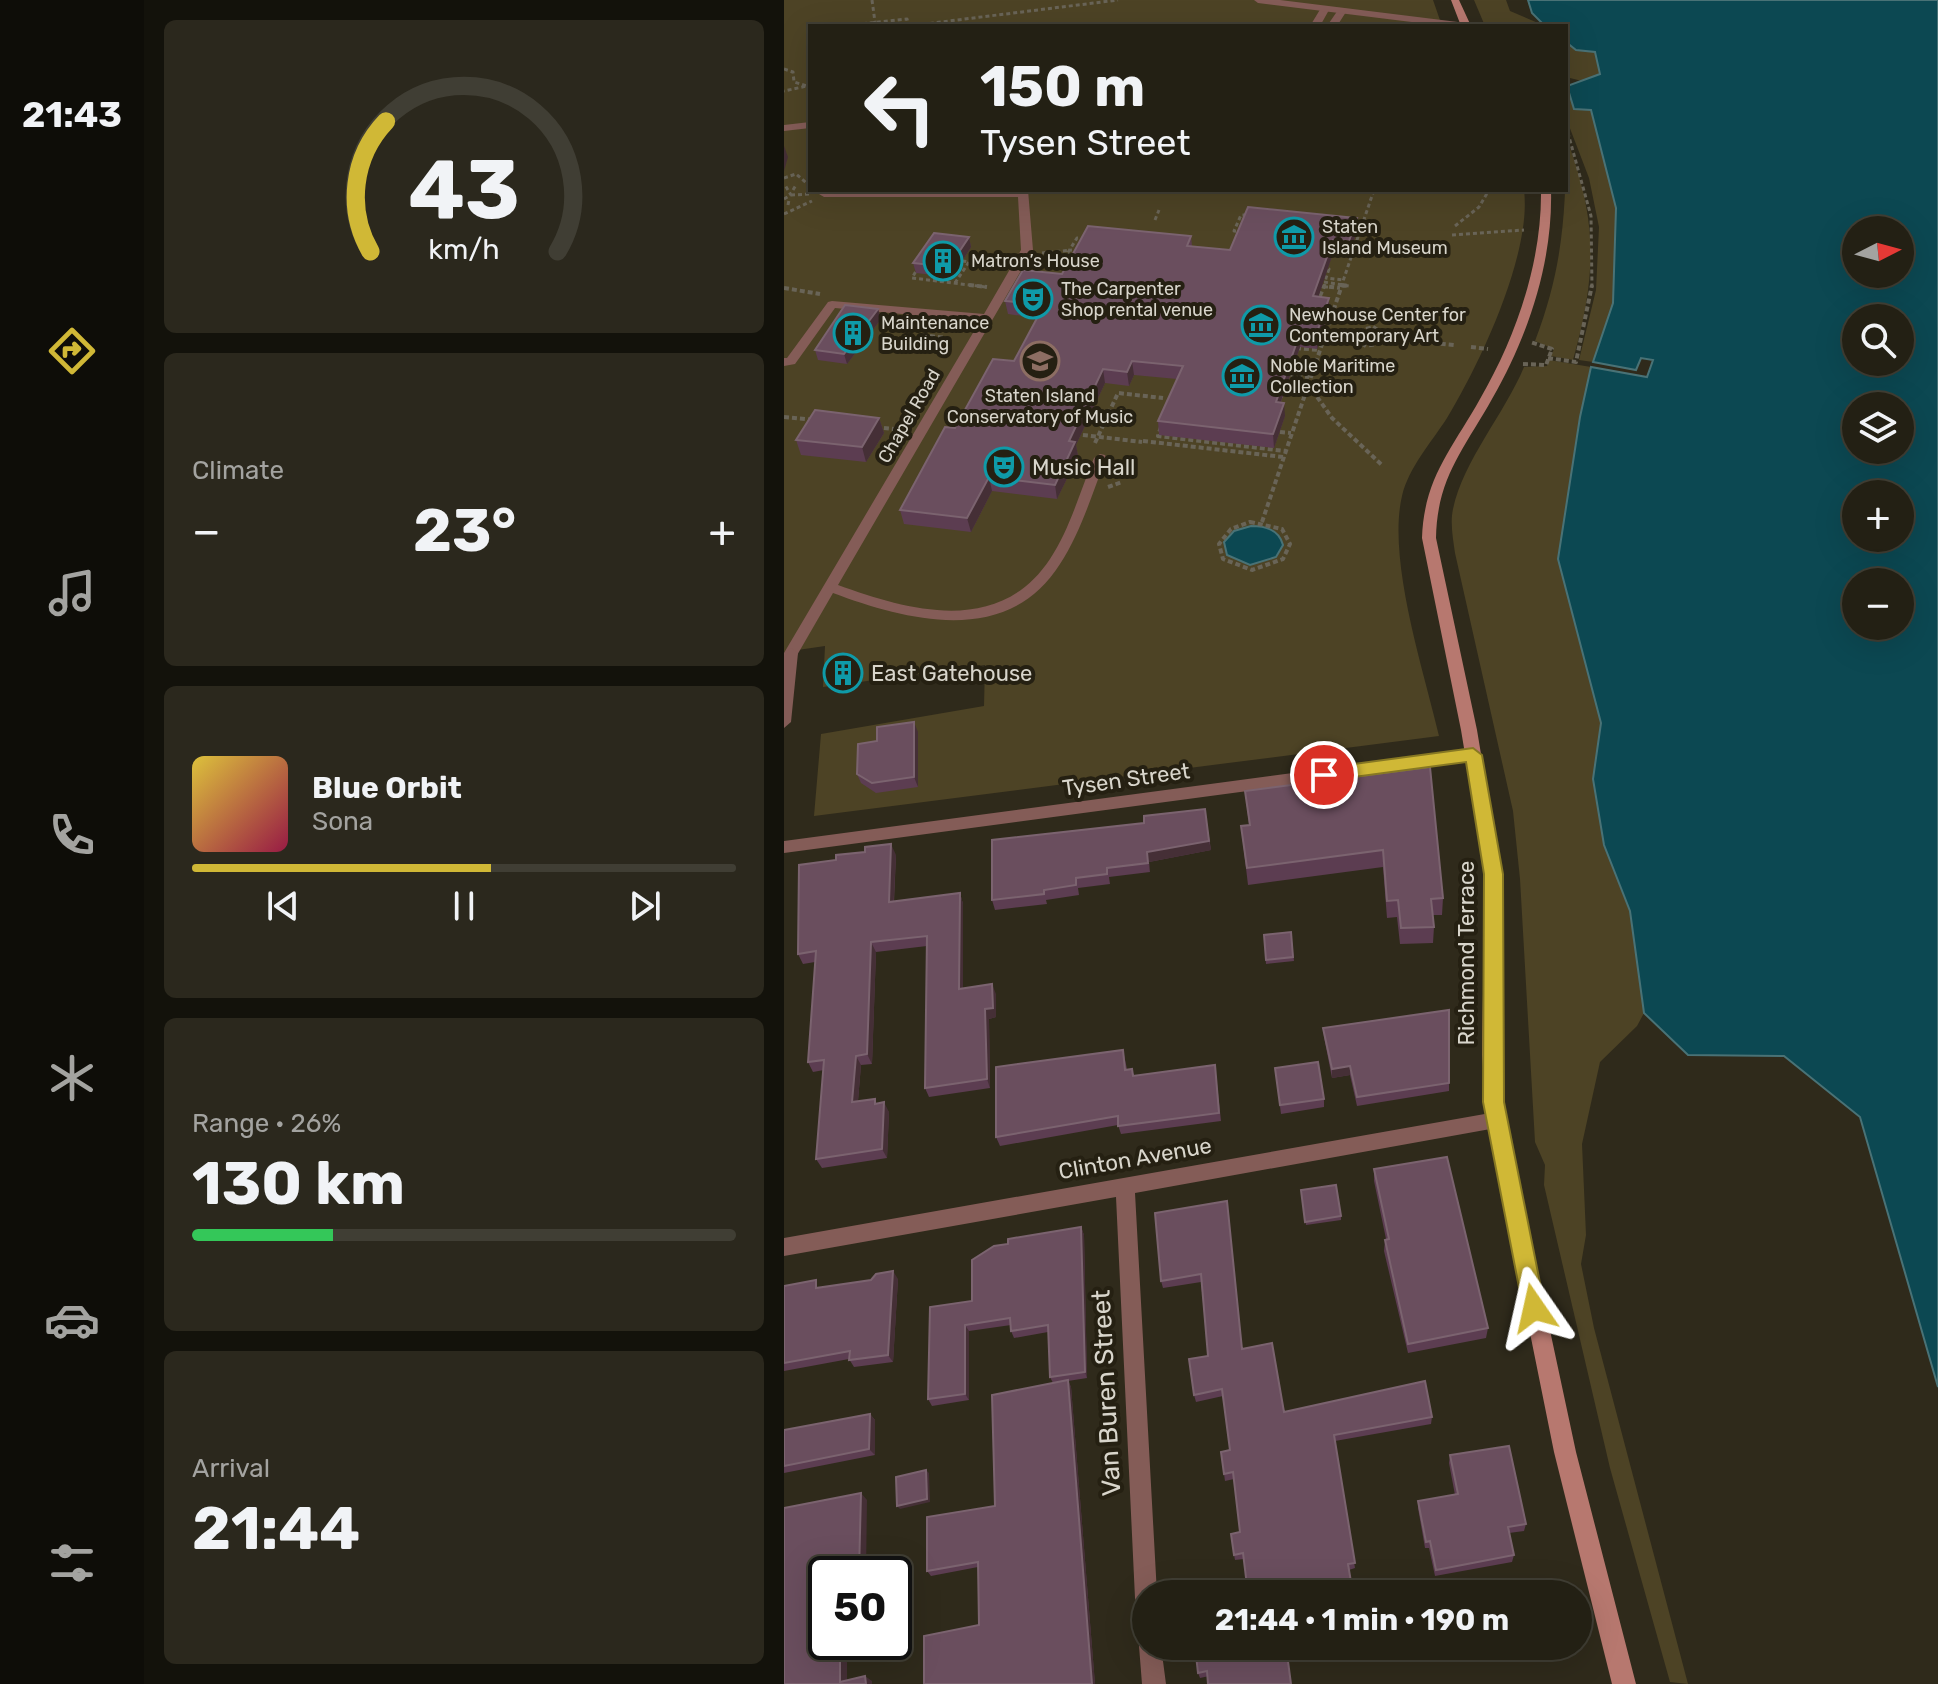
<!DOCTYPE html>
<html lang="en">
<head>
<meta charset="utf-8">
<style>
  body { margin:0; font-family:Rubik,sans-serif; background:#2b281d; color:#f1f3f6; height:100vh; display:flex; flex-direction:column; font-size:30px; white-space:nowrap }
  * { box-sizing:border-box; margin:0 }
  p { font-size:26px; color:#a3a3a0 }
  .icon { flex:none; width:44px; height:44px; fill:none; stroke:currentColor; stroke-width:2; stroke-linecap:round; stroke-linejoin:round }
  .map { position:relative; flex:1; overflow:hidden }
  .drawer { display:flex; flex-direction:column; gap:20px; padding:20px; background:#13120b; width:640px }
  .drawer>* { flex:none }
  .guide { position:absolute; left:24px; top:24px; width:760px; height:168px; border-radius:0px; box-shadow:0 8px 32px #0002,0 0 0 2px #403e34; background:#232014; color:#f1f3f6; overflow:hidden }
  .needle { width:52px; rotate:84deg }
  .controls { position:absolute; left:1058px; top:216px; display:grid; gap:16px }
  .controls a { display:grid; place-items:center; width:72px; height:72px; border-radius:50%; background:#232014; box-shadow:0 8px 32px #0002,0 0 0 2px #403e34; font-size:40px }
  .speed { position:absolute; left:24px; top:1556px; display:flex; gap:16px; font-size:40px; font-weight:700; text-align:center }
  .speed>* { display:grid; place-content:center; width:104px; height:104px; border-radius:50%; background:#232014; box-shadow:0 8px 32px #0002,0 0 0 2px #403e34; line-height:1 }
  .speed .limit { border:4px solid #111; border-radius:12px; background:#fff; color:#111 }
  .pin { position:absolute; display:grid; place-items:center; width:68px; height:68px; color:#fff; margin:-34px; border:4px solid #fff; border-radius:50%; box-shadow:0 2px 8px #0007 }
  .me { position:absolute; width:88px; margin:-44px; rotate:349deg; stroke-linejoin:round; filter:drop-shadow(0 0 6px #0008) }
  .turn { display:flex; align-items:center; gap:28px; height:168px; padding:0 40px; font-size:36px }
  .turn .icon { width:104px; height:104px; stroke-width:2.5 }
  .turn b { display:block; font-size:56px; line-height:68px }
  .big { font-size:60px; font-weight:700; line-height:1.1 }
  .drawer .card { flex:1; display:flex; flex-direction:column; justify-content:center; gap:12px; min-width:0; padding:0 28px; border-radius:12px; background:#2b281d }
  .drawer .dial { align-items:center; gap:0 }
  .dial svg { height:208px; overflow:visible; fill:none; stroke:#403e34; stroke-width:7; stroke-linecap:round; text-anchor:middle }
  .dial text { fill:#f1f3f6; stroke:none }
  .song { display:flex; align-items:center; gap:24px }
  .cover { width:96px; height:96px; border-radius:12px; background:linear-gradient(135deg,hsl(50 70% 55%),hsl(340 70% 35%)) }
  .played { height:8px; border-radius:4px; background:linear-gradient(90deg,#d0b836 55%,#403e34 55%) }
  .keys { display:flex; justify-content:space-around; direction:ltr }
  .heat { display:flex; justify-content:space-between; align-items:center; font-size:44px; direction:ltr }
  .charge { height:12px; border-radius:6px; background:linear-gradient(90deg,#34c759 26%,#403e34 0) }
  .trip { position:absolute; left:348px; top:1580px; width:460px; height:80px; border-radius:40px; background:#232014; box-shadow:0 8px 32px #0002,0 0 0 2px #403e34; font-weight:700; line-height:80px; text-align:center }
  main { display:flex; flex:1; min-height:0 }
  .dock { display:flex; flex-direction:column; width:144px; justify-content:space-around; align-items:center; background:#0e0d08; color:#a3a3a0 }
  .dock .icon { width:56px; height:56px }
  .dock .on { color:#d0b836 }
  .dock b { font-size:36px; color:#f1f3f6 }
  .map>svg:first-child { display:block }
  .green { fill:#4d4325 }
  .water { fill:#0c4852; stroke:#497276; stroke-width:2; fill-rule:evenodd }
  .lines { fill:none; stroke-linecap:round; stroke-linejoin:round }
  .path-far1 { stroke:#696457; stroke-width:3; stroke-dasharray:4 3; stroke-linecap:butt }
  .path { stroke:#696457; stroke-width:4; stroke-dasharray:5 3; stroke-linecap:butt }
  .lane { fill:#845c57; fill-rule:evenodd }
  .street { fill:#845c57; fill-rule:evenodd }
  .secondary { fill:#b7786f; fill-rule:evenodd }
  .wall { fill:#5c3d51 }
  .shaded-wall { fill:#452f36 }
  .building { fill:#6a4e5e; stroke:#7b636f; stroke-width:2 }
  .route { fill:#d0b836; stroke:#877823; stroke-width:2 }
  .labels { text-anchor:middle; stroke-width:8; stroke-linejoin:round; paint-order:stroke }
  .far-poi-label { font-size:18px; fill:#d8d5cb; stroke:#252012; text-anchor:start }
  .far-street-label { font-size:18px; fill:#d8d5cb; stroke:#252012 }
  .poi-label { font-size:22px; fill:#d8d5cb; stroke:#252012; text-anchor:start }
  .street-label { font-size:22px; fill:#d8d5cb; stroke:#252012 }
  .near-street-label { font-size:26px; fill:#d8d5cb; stroke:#252012 }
</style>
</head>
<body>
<main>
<nav class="dock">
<b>21:43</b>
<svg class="icon on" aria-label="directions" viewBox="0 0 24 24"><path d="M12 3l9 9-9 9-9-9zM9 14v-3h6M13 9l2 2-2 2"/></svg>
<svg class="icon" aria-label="music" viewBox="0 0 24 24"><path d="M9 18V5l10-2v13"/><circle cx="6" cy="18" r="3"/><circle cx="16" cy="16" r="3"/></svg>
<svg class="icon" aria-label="phone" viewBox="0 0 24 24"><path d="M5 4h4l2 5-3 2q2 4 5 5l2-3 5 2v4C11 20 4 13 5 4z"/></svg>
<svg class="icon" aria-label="climate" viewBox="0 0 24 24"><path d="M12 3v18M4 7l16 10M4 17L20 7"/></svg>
<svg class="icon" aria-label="car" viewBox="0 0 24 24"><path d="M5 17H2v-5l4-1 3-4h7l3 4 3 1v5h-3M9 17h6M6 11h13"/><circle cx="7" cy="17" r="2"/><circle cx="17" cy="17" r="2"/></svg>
<svg class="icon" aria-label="filters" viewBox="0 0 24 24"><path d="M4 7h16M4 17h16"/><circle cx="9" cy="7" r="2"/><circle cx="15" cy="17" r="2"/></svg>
</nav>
<section class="drawer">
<div class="card dial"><svg viewBox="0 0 100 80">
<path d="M14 69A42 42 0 1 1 86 69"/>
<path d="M14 69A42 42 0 0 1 20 19" stroke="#d0b836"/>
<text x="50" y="56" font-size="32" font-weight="700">43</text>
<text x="50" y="72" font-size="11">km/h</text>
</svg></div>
<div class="card"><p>Climate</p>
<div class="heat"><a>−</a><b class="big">23°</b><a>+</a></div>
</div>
<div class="card">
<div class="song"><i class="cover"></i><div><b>Blue Orbit</b><p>Sona</p></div></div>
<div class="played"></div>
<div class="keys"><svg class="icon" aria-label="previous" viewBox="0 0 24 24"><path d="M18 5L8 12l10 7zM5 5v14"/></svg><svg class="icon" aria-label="pause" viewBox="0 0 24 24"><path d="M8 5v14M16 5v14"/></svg><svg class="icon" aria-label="next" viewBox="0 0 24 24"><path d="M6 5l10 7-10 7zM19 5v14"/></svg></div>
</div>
<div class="card"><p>Range · 26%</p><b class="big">130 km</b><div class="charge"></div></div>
<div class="card"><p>Arrival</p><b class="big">21:44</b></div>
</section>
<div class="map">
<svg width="1154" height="1684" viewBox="0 0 1154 1684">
  <rect width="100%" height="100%" fill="#2f2a1b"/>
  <!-- green -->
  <path class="green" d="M0 0H649L658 26H26V190H740C748 253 696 364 663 418 647 443 625 467 618 496 603 560 640 671 655 736L30 816 37 734 200 706 201 665 39 687 41 646 0 652Z
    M690 0H722L726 11 761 26H701Z
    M782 42 792 50 811 52 816 74 798 81 782 77Z
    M782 82 807 109 832 208 829 303 809 362 795 360 812 290 815 227 805 178 782 118Z
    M782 137C814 221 813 274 789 360L767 356 770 349 751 341C779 268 782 212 782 137Z
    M765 360 807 367 796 417 774 559 818 723 809 779 820 845 846 911 860 1013 853 1026 816 1062 798 1144 802 1235 797 1264 810 1328 904 1684 886 1682 826 1468 760 1185 761 1165 751 1142 736 879 729 811 671 553C669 539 666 523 669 509 679 461 721 413 740 367L763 366Z"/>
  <!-- water -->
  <path class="water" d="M744 0H1154V1387L1076 1117 1000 1056 904 1055 860 1013 846 911 820 845 809 779 817 723 774 559 796 417 807 367 863 377 869 360 857 358 852 370 809 362 829 303 832 208 807 110 790 109 783 86 816 74 811 52 792 50 782 42V26H761L748 13ZM1072 230H1116V274H1072ZM1072 318H1116V362H1072ZM1072 406H1116V450H1072ZM1072 494H1116V538H1072ZM1072 582H1116V626H1072Z
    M467 526C481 526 495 529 499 545L492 557 466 565 443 555 440 542 450 531Z"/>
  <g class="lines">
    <!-- path-far1 -->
    <path class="path-far1" d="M88 0 91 22
      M58 26 123 19 125 26
      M125 26 334 0
      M0 69 9 72 10 82 23 86 0 91
      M782 126 807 216 808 287
      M0 178 12 174 26 186
      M9 190 12 185
      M384 193 385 190
      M7 195 26 194
      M0 199 7 195 1 185
      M4 205 5 200
      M0 214 28 201
      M371 220 375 210
      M671 226 695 207 705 190
      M459 232 450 231 457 215H465
      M668 235 740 230
      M258 253 288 250
      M544 254 567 256
      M295 256 283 254 293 238 303 239
      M135 266 128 278 202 287
      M538 268 545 269 542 278 559 280
      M540 282 565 286
      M171 283 185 262 178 261
      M540 287H547
      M557 287 590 190"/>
    <!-- path -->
    <path class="path" d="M185 285 203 287
      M558 285 565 286
      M0 288 36 294
      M528 295 536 296 540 286 556 288
      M589 327 602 335 597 343 582 346 571 340V332Z
      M539 331 570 335
      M138 335 162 338
      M601 338 670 345
      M687 347 704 349
      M512 348 535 350
      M764 358 792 362 808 285
      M739 364 762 365 768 349 746 342
      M504 365H512L508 375 525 377
      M505 381 536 384
      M524 384 548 418 599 466
      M494 396H501L505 385 522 387
      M0 417 31 420
      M92 427 118 430
      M377 427 374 436 501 451
      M496 432 507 433
      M291 434 358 442
      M359 441 499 457
      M311 443 334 393 379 398
      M324 487 338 482
      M466 522 498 529 506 544 499 559 468 570 439 559 435 544 447 529Z
      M478 522 558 285"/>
    <!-- lane -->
    <path class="lane" d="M537 8 545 10 536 26H526Z
      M554 10 562 12 553 26H543Z
      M26 122V128L0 131V125Z
      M244 190 249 250 54 585C126 611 215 636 266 559 286 529 296 491 310 458L316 454 321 455 322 458C308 494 297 532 276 564 224 647 124 621 49 593L12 657H2L0 653 196 321 51 308 11 364 0 366V358H3L44 302 48 301 200 314 237 250 234 197H40L35 194 40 191Z"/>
    <!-- street -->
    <path class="street" d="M470 0H496L682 23 687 26H660L474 3Z
      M7 648 14 653 7 722 0 728V653Z
      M689 749 697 755 689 761 0 853V841Z
      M712 1112 718 1114 721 1120 718 1126 712 1128 351 1193 373 1594H362V1609L354 1606 351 1598 332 1197 0 1256V1238Z
      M362 1636V1646H377L382 1684H358L355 1646 358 1638Z"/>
    <!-- secondary -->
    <path class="secondary" d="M667 0H675L687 26H677Z
      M757 190H767C769 262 744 337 708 399 680 449 653 478 652 538L693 730 717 874 716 1055 721 1120 792 1452 852 1684H828L770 1452 703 1120 698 1055 701 874 677 730 638 538C640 478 668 449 696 399 732 337 758 262 757 190Z"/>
  </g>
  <!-- wall -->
  <path class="wall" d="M573 218V231L565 255 549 253 534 297 545 298V311L533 349 516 347 497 402 501 416 490 448 375 435 374 421 393 379 350 375 345 386 321 383 292 445 294 456 273 499 208 491 187 532 120 524 116 510 171 428 230 361 253 318 224 314 221 301 278 274 407 236 408 246 446 250Z
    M185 237 187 247 168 277 132 273 129 263Z
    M94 309 97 319 63 364 34 360 31 350Z
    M95 418 100 433 82 462 17 455 12 440Z
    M134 732V787L92 793 77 783 73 774 93 741Z
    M646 767 659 898 658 915H649L650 927 649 943 616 944 613 917 603 918 599 867 464 885 457 826 465 825 461 791Z
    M421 809 427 850 365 862 366 872 325 877 326 884 294 888 295 895 262 900 263 904 211 910 208 900 360 823Z
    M112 855 110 902 176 893 179 904V988L212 994V1017L205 1019 206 1088 145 1097 141 1088 143 946 92 952 88 1064 77 1065 74 1101 94 1103 105 1112 103 1158 38 1168 32 1159 40 1070 29 1072 24 1062 31 962 19 964 14 954Z
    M507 932 510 961 482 964 480 935Z
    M539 1028 665 1083V1091L573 1106 566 1075 548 1078 540 1037Z
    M339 1050 343 1069H348L350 1076 432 1074 437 1121 337 1134 334 1125 216 1146 212 1137Z
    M491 1068 540 1099V1107L497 1114Z
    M590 1169 704 1328 702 1338 624 1353 600 1251 601 1240 602 1239 590 1181Z
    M517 1190 557 1216V1220L522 1225Z
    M443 1201 458 1349 500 1412 648 1417 647 1424 551 1441 571 1568 565 1570 460 1559 451 1560 448 1544 456 1532 450 1479 441 1481 440 1474 446 1450 439 1396 412 1402 410 1395 424 1356 417 1282 379 1288 377 1281Z
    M297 1227 300 1235 303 1378 284 1381 287 1387 311 1684H140L195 1625 194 1567 147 1576 143 1571 211 1506 269 1383 266 1377 264 1332 230 1338 227 1331V1325L185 1331V1400L148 1406 144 1399 188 1301 224 1244Z
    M114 1279 109 1362 70 1367 65 1359 0 1371V1286L37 1287Z
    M86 1414 91 1420V1455L0 1473V1430Z
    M666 1455 742 1524 740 1531 725 1533 730 1555 728 1562 651 1576 645 1548H641L634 1508V1501L671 1495 665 1463Z
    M521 1646 522 1655 416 1678 414 1673Z"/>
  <!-- shaded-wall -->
  <path class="shaded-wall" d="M0 146 4 157 0 171Z
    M573 218V231L565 255V241Z
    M185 237 187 247 168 277 165 267Z
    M549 240V253L530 310 529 296Z
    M545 298V311L533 349 532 335Z
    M94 309 97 319 63 364 60 354Z
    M516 333V347L492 415V402Z
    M348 361 350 375 345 386 343 372Z
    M319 369 321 383 292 445 294 456 273 499 271 485 285 441Z
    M500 403 501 416 490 448 489 434Z
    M95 418 100 433 82 462 78 447Z
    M205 477 208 491 187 532 183 518Z
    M130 722 134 732V787L130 777Z
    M425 841 427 850 365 862 366 872 363 852Z
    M107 844 112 855 109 913 105 902Z
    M176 893 179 904V998L175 989Z
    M87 942 92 952 88 1064 83 1054Z
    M208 984 212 994V1017L205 1019 206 1088 203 1079 201 1009Z
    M72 1056 77 1065 73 1112 68 1102Z
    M566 1066V1075L548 1078V1069Z
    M100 1102 105 1112 103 1158 98 1149Z
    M297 1227 300 1235 303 1378 301 1372Z
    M109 1271 114 1279 109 1362 104 1355Z
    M181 1325 185 1331V1400L181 1394Z
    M284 1380 287 1387 311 1684H308Z
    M86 1414 91 1420V1455L85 1449Z
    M142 1470 145 1473 146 1502 116 1509 113 1506Z
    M77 1493 83 1500 82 1574H78L75 1572Z
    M56 1642H63V1684L56 1682Z
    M81 1676 88 1681V1684H82Z"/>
  <!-- building -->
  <path class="building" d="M464 207 573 218 565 241 549 240 529 296 545 298 532 335 516 333 492 402 500 403 489 434 374 421 399 366 348 361 343 372 319 369 285 441 291 442 271 485 205 477 183 518 116 510 161 427 171 428 209 359 230 361 260 305 221 301 239 270 278 274 304 226 407 236 403 246 446 250Z
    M150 233 185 237 165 267 129 263Z
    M61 305 94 309 60 354 31 350Z
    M31 410 95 418 78 447 12 440Z
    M130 722V777L88 783 73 774 74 744 93 741V727Z
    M646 767 659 898 647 899 650 927 617 928 614 900 603 901 599 850 463 868 457 826 466 825 461 791Z
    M421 809 425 841 363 852 364 863 323 868V874L292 878V885L260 890V894L208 900V840L360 823V816Z
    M107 844 105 902 176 893 175 989 208 984 209 1008 201 1009 203 1079 141 1088 143 936 87 942 83 1054 72 1056 68 1102 91 1099V1104L100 1102 98 1149 32 1159 40 1060 24 1062 32 951 14 954 15 865 52 860V855L81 852V847Z
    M507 932 509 957 482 960 480 935Z
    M665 1010V1083L573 1097 566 1066 548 1069 539 1028Z
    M339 1050 341 1070 348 1069 349 1076 431 1065 435 1113 334 1126V1116L212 1137V1067Z
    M534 1062 540 1099 496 1105 491 1068Z
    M663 1157 704 1328 624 1344 601 1240 605 1239 590 1169Z
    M552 1185 557 1216 521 1222 517 1190Z
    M443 1201 458 1349 488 1343 500 1412 641 1381 648 1417 550 1435 571 1563 564 1564 569 1594H464L459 1553 450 1555 447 1534 456 1532 449 1472 440 1474 437 1452 446 1450 438 1389 410 1395 405 1359 424 1356 417 1274 377 1281 371 1213Z
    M297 1227 301 1372 266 1377 264 1325 227 1331 226 1318 181 1325V1394L144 1399 146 1307 188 1301V1260L210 1246 224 1244V1239Z
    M109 1271 104 1355 65 1360 66 1351 0 1363V1286L32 1280V1288L87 1280 92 1274Z
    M284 1380 308 1684H140V1636L195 1625 194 1562 143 1571V1517L211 1506 208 1395Z
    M86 1414 85 1449 0 1466V1430Z
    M725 1446 742 1524 724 1527 730 1555 652 1570 646 1541 642 1542 634 1501 674 1494 666 1455Z
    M142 1470 143 1499 113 1506 112 1477Z
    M77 1493 75 1572 69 1574H42V1642H56V1682L81 1676 82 1684H0V1508Z
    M411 1646H521V1650L503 1654 507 1684H424L423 1671 414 1673Z"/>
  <!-- route -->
  <path class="route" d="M689 748 698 755 719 874 720 1102 761 1308 758 1316 750 1319 742 1316 739 1308 699 1102 700 874 682 762 540 781 531 775 540 768Z"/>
  <!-- icons -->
  <defs>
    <g id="museum-ring" transform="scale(2)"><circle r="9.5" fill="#252012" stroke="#0f9aa8" stroke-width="1.5"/><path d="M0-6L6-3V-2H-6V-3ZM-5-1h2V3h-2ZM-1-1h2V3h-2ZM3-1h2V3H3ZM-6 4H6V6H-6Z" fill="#0f9aa8"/></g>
    <g id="building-ring" transform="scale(2)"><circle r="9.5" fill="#252012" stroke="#0f9aa8" stroke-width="1.5"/><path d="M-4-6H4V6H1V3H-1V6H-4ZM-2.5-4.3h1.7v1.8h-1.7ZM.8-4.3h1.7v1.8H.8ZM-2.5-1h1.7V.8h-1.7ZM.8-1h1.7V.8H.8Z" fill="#0f9aa8"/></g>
    <g id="theatre-ring" transform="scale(2)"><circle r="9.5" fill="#252012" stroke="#0f9aa8" stroke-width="1.5"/><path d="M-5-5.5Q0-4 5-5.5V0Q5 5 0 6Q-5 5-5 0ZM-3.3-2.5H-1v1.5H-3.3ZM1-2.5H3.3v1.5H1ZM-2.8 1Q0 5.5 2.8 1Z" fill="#0f9aa8"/></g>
    <g id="school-ring" transform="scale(2)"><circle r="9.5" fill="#252012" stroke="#8d6e63" stroke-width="1.5"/><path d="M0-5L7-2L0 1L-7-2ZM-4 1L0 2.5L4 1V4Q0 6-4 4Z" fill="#8d6e63"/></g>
  </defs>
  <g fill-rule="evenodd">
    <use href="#museum-ring" x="510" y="237"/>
    <use href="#building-ring" x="159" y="261"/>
    <use href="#theatre-ring" x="249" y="299"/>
    <use href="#museum-ring" x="477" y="325"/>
    <use href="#building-ring" x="69" y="333"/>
    <use href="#school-ring" x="256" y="361"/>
    <use href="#museum-ring" x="458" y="376"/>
    <use href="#theatre-ring" x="220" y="467"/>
    <use href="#building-ring" x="59" y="673"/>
  </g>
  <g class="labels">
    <!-- far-poi labels -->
    <g class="far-poi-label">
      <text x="538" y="233">Staten<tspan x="538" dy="21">Island Museum</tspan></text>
      <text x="187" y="267">Matron’s House</text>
      <text x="277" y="295">The Carpenter<tspan x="277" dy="21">Shop rental venue</tspan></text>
      <text x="505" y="321">Newhouse Center for<tspan x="505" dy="21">Contemporary Art</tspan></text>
      <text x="97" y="329">Maintenance<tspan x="97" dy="21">Building</tspan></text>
      <text x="486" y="372">Noble Maritime<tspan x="486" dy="21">Collection</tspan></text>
      <text x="256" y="402" text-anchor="middle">Staten Island<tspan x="256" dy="21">Conservatory of Music</tspan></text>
    </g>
    <!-- far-street labels -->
    <g class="far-street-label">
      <text transform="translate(125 416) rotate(-60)" y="6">Chapel Road</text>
    </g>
    <!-- poi labels -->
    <g class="poi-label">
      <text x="248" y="475">Music Hall</text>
      <text x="87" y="681">East Gatehouse</text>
    </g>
    <!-- street labels -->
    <g class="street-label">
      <text transform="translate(342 779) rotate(-8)" y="8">Tysen Street</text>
      <text transform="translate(682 953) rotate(-90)" y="8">Richmond Terrace</text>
      <text transform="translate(351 1158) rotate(-10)" y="8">Clinton Avenue</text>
    </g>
    <!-- near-street labels -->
    <g class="near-street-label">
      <text transform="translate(322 1393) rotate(-93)" y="9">Van Buren Street</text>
    </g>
  </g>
</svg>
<div class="controls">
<a><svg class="needle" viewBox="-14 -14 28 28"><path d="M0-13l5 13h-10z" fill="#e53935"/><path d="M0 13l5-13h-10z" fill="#a3a3a0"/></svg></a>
<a><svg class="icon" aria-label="search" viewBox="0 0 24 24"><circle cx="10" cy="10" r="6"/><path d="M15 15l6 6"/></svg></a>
<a><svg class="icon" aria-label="layers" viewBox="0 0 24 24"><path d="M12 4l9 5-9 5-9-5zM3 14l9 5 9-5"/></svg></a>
<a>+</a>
<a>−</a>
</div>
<div class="speed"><div class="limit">50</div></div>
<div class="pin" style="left:540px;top:775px;background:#d93025"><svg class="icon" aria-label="arrive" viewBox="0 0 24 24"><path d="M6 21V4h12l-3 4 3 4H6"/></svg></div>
<svg class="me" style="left:750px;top:1308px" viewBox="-20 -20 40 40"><path d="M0-17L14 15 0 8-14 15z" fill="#d0b836" stroke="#fff" stroke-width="4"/></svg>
<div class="trip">21:44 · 1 min · 190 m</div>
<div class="guide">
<div class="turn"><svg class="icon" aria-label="left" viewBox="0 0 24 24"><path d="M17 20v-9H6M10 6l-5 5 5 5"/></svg><div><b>150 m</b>Tysen Street</div></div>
</div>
</div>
</main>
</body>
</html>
